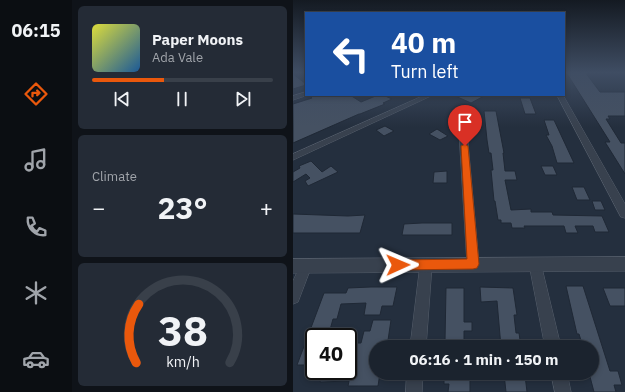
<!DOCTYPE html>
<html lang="en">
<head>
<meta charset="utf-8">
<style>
  body { margin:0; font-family:"IBM Plex Sans",sans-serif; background:#242b36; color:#f1f3f6; height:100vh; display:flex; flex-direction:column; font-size:15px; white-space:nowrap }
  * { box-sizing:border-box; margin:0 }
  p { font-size:13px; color:#a0a4aa }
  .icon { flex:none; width:22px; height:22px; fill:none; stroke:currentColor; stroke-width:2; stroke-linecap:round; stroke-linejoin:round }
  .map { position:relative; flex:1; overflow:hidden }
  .sheet { display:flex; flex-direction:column; gap:6px; padding:6px; background:#0f1319; width:221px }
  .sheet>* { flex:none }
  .hud { position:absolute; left:12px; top:12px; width:260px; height:84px; border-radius:0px; box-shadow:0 2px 6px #0003,0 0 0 1px #39404a; background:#1a4fa0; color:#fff; overflow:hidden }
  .speed { position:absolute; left:12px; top:328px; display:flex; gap:8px; font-size:20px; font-weight:700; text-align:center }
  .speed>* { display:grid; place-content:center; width:52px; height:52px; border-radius:50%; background:#1b232e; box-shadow:0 2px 6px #0003,0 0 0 1px #39404a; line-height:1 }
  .speed .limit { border:2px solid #111; border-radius:6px; background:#fff; color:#111 }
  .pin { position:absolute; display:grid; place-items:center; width:34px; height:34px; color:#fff; margin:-41px -17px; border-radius:50% 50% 50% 0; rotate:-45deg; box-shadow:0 0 4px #0007 }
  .pin .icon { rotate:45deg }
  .me { position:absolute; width:44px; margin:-22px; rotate:89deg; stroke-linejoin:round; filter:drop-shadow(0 0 3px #0008) }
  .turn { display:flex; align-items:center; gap:14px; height:84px; padding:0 20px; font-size:18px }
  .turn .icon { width:52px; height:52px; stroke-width:2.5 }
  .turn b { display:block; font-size:28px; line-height:34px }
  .big { font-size:30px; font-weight:700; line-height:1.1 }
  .sheet .tile { flex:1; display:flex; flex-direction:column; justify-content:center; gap:6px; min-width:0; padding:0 14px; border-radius:6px; background:#242b36 }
  .sheet .dial { align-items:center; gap:0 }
  .dial svg { height:104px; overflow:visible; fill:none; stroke:#39404a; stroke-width:7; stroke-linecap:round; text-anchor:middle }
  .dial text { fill:#f1f3f6; stroke:none }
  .song { display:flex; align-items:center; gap:12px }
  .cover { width:48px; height:48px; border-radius:6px; background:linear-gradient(135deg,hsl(60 70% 55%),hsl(210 70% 35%)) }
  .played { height:4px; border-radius:2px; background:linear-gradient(90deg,#ea580c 40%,#39404a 40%) }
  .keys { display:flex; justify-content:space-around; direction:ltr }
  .heat { display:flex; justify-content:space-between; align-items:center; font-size:22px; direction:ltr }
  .trip { position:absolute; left:76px; top:340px; width:230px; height:40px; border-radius:20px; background:#1b232e; box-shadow:0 2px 6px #0003,0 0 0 1px #39404a; font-weight:700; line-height:40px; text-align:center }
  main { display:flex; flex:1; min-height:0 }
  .menu { display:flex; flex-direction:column; width:72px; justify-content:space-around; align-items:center; background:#0b0e12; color:#a0a4aa }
  .menu .icon { width:28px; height:28px }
  .menu .on { color:#ea580c }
  .menu b { font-size:18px; color:#f1f3f6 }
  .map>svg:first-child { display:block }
  .building { fill:#455162; stroke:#1f2835 }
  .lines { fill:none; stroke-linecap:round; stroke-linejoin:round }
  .minor-casing { stroke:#565f6c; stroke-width:1 }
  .tertiary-casing { stroke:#565f6c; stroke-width:1 }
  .minor { fill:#38414e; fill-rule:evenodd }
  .tertiary { fill:#38414e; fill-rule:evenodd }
  .route { fill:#ea580c; stroke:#983908 }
</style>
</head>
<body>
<main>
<nav class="menu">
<b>06:15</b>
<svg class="icon on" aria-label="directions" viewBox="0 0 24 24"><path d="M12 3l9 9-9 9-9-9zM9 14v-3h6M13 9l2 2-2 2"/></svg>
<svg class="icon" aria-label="music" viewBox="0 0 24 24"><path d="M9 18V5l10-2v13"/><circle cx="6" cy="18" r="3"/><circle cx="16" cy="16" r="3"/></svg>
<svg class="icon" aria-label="phone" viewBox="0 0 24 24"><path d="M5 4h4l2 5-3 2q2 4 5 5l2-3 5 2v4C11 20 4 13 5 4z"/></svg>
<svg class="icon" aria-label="climate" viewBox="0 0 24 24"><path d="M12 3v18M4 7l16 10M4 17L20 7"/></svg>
<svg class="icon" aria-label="car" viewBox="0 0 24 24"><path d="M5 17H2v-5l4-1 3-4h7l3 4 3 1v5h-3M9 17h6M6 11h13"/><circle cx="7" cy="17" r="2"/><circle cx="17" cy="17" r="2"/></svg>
</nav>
<section class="sheet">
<div class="tile">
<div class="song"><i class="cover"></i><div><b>Paper Moons</b><p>Ada Vale</p></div></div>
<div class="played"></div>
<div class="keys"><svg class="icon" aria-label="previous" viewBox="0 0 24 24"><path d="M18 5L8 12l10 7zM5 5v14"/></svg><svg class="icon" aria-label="pause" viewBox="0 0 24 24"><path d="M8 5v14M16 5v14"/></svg><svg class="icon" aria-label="next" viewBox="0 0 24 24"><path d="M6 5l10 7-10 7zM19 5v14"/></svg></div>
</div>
<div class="tile"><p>Climate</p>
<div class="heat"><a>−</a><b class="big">23°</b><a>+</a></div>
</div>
<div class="tile dial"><svg viewBox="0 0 100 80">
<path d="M14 69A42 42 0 1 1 86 69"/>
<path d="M14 69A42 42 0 0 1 16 24" stroke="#ea580c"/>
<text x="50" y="56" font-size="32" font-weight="700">38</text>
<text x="50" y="72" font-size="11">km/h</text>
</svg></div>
</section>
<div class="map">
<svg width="332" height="392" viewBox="0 0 332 392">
  <rect width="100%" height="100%" fill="#242f3e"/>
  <!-- building -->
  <path class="building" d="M273 72H292L307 92H332V116H315L317 119H313L328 143H332V174L312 142H317Z
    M0 74 13 84V85L0 89Z
    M16 95H57L68 102 85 95H90L99 99 90 103 92 104 67 114H66L0 143V104L19 98Z
    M160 95H193L178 103Z
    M227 98H237L243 114H232Z
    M191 111H203L211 153H210L212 171H222L224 180H212L218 210 238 209V212H259L260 215 309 216 316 232H302L300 226H282L285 233H273L271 226H231L232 228H219L218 223H208V220H205L202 201H201L198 170H200L198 153H196L194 140Z
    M251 120H261L281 163H264L259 146 253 135H256Z
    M92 126 101 131 91 136 83 130Z
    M144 129 155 136 147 140 136 134Z
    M18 161 29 172 38 166 45 172 15 186 12 181 17 178 13 174 0 182V172L7 168 6 166Z
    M248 166H260L264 175H252Z
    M154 171V183H140L141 172Z
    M279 187H291L297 200H284Z
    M299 201H308L312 210H302Z
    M0 214 55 216 72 215 67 233H0Z
    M129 223H159V235H109L111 224Z
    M273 286H290L317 371H325L329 385H321L323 392H301L296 373H299V347H290L286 334H284Z
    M78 287H104L100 306H89L87 315H71L73 303 48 304 44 319H40L35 337H21V365H4L31 293H53L55 288Z
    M187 287 220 288 224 315H221L223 333H226L228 347H208L204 301 188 302Z
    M153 288H171V322H179V331H171V341H152Z
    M310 288H332V306H317Z
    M80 320H98L94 347H83V373H87L85 386H55L56 381 27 382 30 371H55V352L57 343H68L71 331H77Z
    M151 373H177V392H155L156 384H151Z
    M211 374 232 375 234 392H213Z"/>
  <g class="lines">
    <!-- minor casing -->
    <g class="minor-casing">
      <path id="minor" d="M13 92V95H15L0 100V96Z
        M132 95H140L0 160V154Z
        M264 95H270L332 204V218L328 217Z
        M164 123H170L174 132 186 264 184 268 180 269 176 268 174 264 166 132 163 125Z
        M242 259 246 260 248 264 268 347H252L236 264 238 260Z
        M13 260 17 261 19 265 5 302 0 304V281L9 261Z
        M133 260 137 261 139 265 133 347H117L127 265 129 261Z
        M114 373H130L129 392H113Z
        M258 373H274L278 392H262Z"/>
    </g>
    <!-- tertiary casing -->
    <g class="tertiary-casing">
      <path id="tertiary" d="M332 257V271L0 273V259Z"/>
    </g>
    <!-- minor -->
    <use href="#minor" class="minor"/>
    <!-- tertiary -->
    <use href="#tertiary" class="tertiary"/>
  </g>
  <!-- sky -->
  <linearGradient id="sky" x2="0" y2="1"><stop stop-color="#141a22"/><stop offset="0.57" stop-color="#3f4d63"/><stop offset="1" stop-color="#3f4d63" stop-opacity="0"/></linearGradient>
  <rect width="332" height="127" fill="url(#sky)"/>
  <!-- route -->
  <path class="route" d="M172 144 175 146 186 264 184 268 180 269 105 270 101 269 99 265 101 262 105 260 174 259 168 146Z"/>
</svg>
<div class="speed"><div class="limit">40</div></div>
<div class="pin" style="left:172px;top:146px;background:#d93025"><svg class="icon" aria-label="arrive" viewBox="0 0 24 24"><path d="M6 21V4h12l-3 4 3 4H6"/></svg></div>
<svg class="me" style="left:105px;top:265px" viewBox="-20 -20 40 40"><path d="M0-17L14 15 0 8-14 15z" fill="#ea580c" stroke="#fff" stroke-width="4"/></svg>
<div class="trip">06:16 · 1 min · 150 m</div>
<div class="hud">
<div class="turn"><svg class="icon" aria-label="left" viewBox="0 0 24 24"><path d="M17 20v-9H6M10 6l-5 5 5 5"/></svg><div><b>40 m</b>Turn left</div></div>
</div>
</div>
</main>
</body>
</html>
